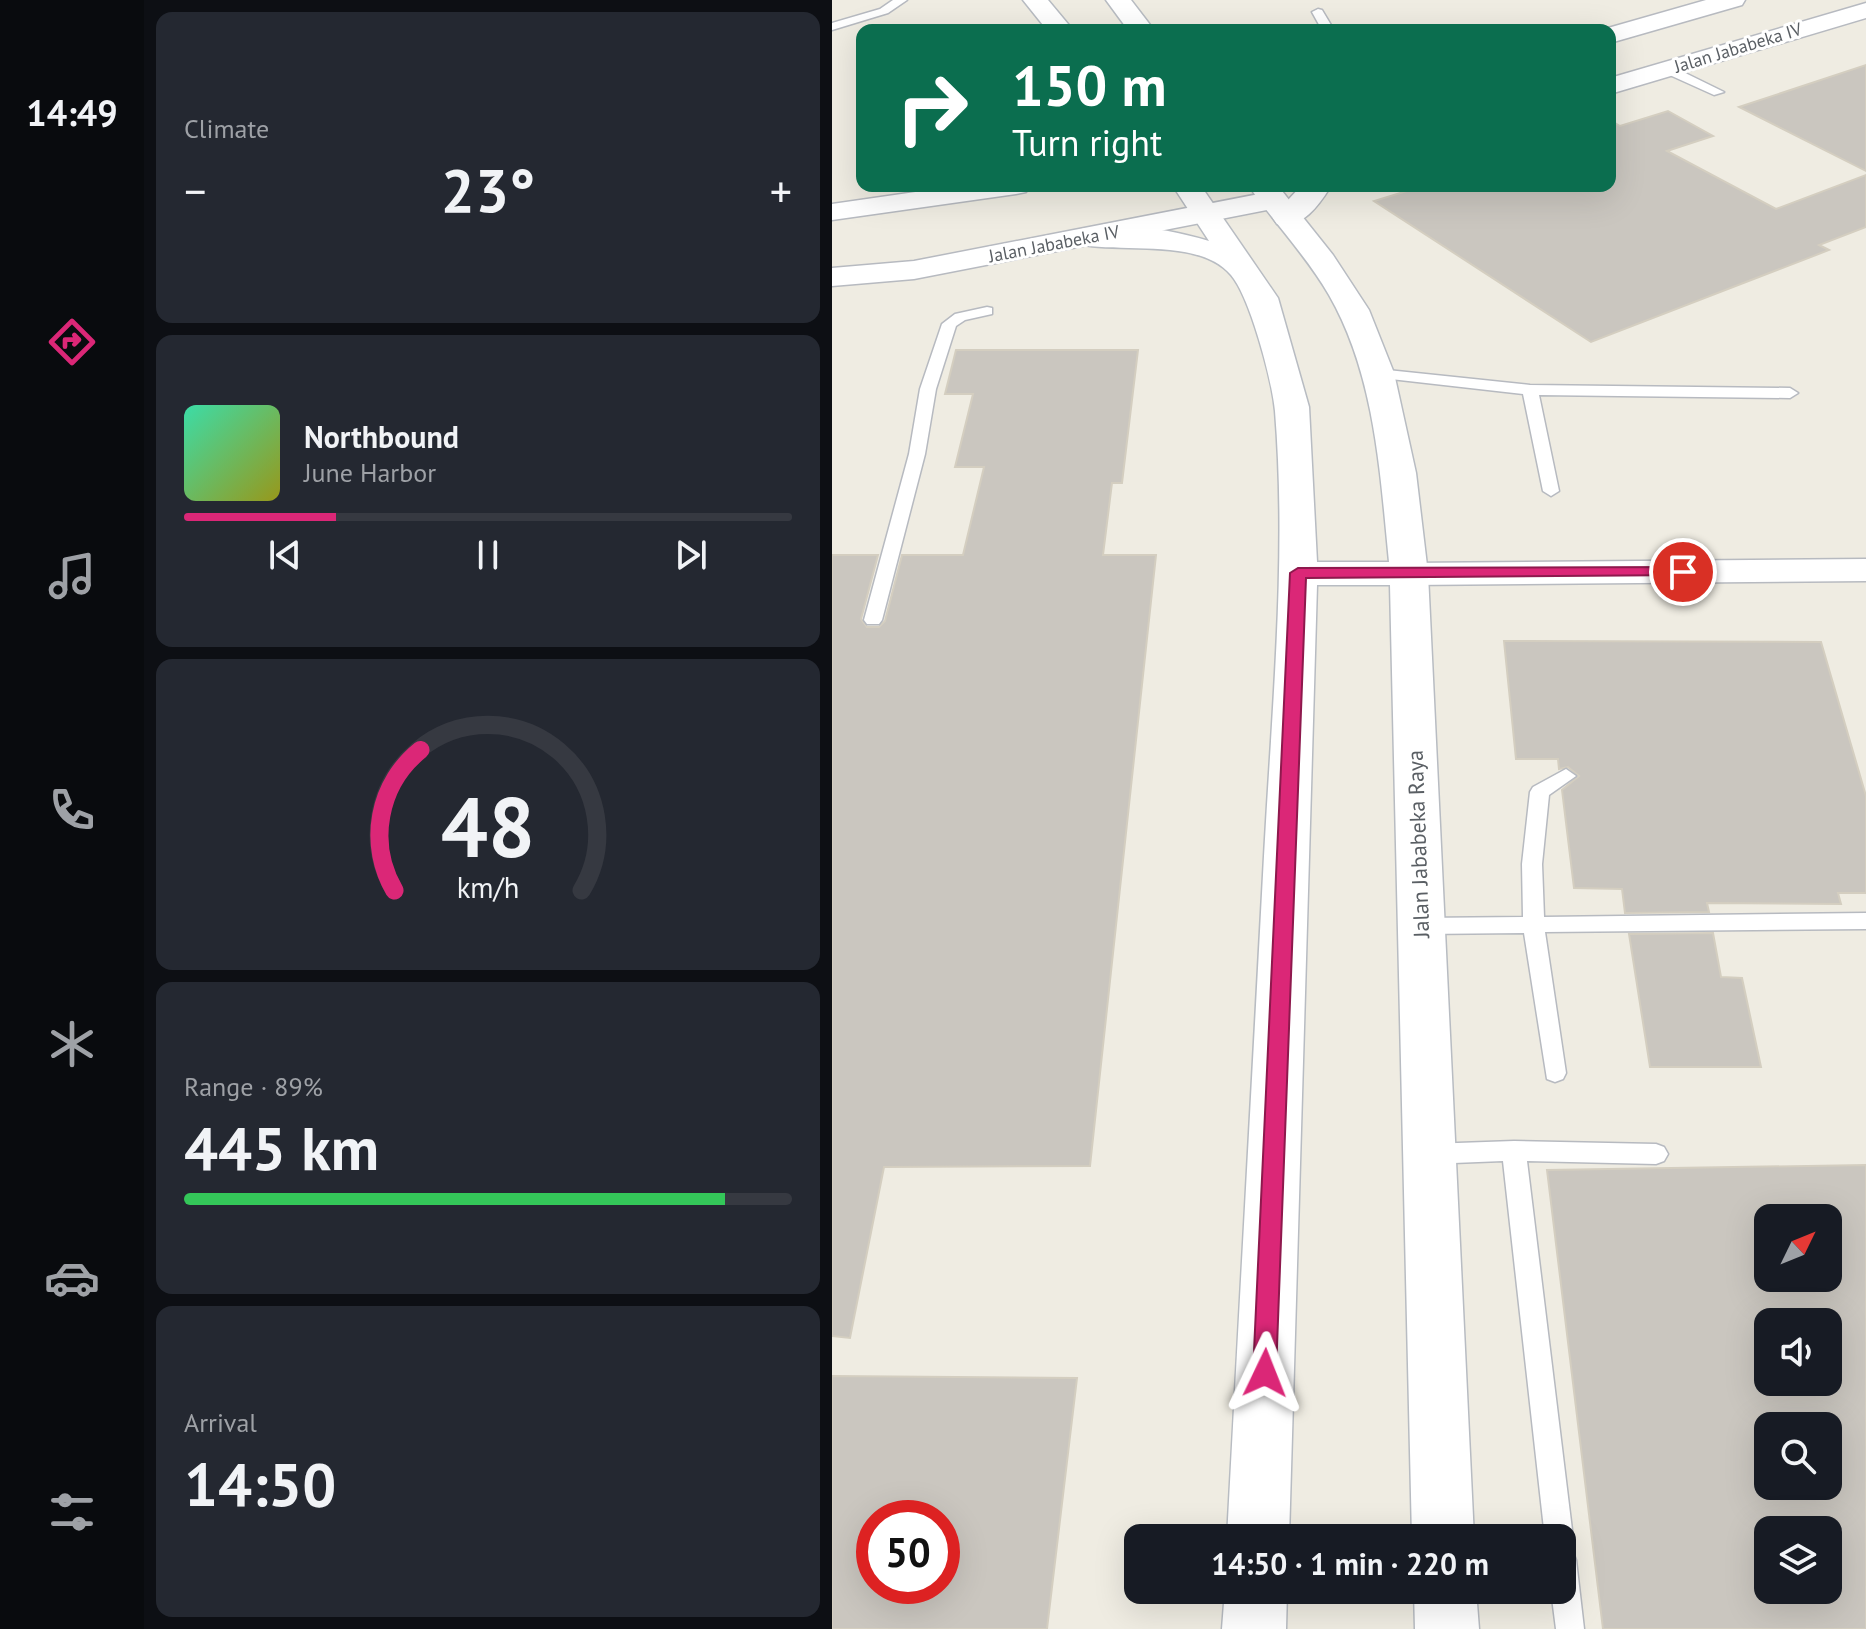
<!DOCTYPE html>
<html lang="en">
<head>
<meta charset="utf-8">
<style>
  body { margin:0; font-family:"PT Sans",sans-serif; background:#242831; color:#f1f3f6; height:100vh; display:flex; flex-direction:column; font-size:30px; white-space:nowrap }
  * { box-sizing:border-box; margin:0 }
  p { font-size:26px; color:#9ea1a6 }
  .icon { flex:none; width:44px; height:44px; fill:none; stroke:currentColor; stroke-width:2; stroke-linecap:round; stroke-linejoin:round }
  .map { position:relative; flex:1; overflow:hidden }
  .drawer { display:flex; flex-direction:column; gap:12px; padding:12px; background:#0d0f14; width:688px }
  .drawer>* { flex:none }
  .hud { position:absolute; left:24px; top:24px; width:760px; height:168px; border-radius:16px; box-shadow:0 8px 32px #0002; background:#0b6e4f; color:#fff; overflow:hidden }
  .needle { width:52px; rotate:47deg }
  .fabs { position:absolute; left:922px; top:1204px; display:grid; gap:16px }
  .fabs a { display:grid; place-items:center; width:88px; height:88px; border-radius:16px; background:#171b24; box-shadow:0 8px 32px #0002; font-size:40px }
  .speed { position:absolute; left:24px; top:1500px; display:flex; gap:16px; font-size:40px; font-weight:700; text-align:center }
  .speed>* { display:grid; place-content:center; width:104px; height:104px; border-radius:50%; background:#171b24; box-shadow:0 8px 32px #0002; line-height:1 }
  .speed .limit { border:12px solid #d22; background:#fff; color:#111 }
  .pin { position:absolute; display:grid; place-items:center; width:68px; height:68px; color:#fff; margin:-34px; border:4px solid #fff; border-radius:50%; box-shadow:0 2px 8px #0007 }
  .me { position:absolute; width:88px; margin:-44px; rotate:2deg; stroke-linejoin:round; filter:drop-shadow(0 0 6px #0008) }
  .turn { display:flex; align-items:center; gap:28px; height:168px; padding:0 24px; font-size:36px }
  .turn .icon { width:104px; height:104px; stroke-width:2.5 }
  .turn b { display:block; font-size:56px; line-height:68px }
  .big { font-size:60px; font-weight:700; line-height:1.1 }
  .drawer .card { flex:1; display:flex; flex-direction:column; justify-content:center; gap:12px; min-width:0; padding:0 28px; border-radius:16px; background:#242831 }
  .drawer .dial { align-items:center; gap:0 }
  .dial svg { height:208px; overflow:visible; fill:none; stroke:#363941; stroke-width:7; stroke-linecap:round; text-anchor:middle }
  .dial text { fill:#f1f3f6; stroke:none }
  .song { display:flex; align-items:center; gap:24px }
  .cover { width:96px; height:96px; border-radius:12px; background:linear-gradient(135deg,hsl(160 70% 55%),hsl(60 70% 35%)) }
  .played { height:8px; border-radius:4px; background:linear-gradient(90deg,#db2777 25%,#363941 25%) }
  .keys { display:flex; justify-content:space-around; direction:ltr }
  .heat { display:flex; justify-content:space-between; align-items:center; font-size:44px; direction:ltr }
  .charge { height:12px; border-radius:6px; background:linear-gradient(90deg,#34c759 89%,#363941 0) }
  .trip { position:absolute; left:292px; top:1524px; width:452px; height:80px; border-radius:16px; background:#171b24; box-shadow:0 8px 32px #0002; font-weight:700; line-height:80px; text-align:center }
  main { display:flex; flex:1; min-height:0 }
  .dock { display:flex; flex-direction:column; width:144px; justify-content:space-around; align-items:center; background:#090b0e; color:#9ea1a6 }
  .dock .icon { width:56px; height:56px }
  .dock .current { color:#db2777 }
  .dock b { font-size:36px; color:#f1f3f6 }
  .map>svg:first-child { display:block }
  .building { fill:#cac6bf; stroke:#d4cec0; stroke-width:2; fill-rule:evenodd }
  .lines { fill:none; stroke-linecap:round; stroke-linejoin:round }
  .service-casing { stroke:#b7bac0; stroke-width:3 }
  .minor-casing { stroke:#b7bac0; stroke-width:3 }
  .tertiary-casing { stroke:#b7bac0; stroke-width:3 }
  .secondary-casing { stroke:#b8bcc2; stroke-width:3 }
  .service { fill:#fff; fill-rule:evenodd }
  .minor { fill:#fff; fill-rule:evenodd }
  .tertiary { fill:#fff; fill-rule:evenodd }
  .secondary { fill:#fff; fill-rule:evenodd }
  .route { fill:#db2777; stroke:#8e194d; stroke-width:2 }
  .labels { text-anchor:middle; stroke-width:6; stroke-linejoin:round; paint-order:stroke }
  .far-street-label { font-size:18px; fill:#5a5f64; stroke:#fff }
  .street-label { font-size:22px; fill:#5a5f64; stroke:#fff }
</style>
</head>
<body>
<main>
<nav class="dock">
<b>14:49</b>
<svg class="icon current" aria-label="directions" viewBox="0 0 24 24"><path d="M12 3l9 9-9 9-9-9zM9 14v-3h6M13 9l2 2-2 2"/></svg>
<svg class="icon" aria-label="music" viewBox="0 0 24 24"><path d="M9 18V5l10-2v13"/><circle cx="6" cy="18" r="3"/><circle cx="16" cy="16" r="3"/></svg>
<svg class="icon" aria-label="phone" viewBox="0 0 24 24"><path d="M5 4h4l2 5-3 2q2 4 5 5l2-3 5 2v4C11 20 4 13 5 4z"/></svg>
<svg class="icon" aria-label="climate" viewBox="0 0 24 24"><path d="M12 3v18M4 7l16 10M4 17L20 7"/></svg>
<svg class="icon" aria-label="car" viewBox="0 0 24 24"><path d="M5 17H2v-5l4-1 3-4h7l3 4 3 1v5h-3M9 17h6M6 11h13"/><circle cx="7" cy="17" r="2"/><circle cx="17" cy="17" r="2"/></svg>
<svg class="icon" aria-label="filters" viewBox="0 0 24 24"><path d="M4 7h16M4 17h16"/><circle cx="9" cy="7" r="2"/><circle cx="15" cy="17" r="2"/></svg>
</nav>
<section class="drawer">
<div class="card"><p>Climate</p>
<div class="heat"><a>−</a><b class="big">23°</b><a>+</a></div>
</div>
<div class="card">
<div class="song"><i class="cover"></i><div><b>Northbound</b><p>June Harbor</p></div></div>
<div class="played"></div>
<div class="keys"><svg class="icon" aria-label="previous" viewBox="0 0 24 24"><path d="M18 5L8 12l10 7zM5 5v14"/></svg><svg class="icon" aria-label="pause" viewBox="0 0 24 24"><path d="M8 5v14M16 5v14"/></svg><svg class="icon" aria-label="next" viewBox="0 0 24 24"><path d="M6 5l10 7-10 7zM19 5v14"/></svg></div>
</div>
<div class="card dial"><svg viewBox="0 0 100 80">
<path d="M14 69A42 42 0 1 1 86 69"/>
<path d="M14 69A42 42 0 0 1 24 15" stroke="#db2777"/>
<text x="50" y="56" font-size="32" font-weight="700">48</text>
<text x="50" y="72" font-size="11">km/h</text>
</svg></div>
<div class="card"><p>Range · 89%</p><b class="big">445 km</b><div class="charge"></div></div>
<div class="card"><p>Arrival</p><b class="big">14:50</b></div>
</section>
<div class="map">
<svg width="1034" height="1629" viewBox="0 0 1034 1629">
  <rect width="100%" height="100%" fill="#efece2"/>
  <!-- building -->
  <path class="building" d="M1034 65V171L907 107Z
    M836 111 881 136 835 151 944 209 1034 175V227L987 245 997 250 759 342 542 201 591 186H778V120L788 126Z
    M124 350H306L290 483H280L271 555H324L258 1166 52 1167 18 1338 0 1336V555H46L29 619 35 627H47L53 621 70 555H131L152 467H123L141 394H113Z
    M672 641 989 642 1034 796V893H1006L1009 904 875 903 877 912 793 913 790 889 742 888 730 790 747 776 736 767 727 769 726 759H684Z
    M881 933 889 977 910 978 929 1067H818L797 934Z
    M1034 1165V1629H771L715 1170ZM936 1218H996V1278H936ZM936 1322H996V1382H936ZM936 1426H996V1486H936ZM936 1530H996V1590H936Z
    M0 1376 245 1378 215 1629H0ZM42 1518H110V1586H42Z"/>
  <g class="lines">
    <!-- service casing -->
    <g class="service-casing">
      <path id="service" d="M61 0H75L56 13 0 30V23L48 9Z
        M486 9 490 10 502 30H490L480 12Z
        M406 26 410 27 412 30H400Z
        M831 66H839L892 92 882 95 831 72Z
        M155 307 160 308V314L133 320 124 326 104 389 93 454 50 620 47 624H35L32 620 77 454 88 389 110 324 123 314Z
        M546 369 698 385 958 388 966 393 958 398 707 395 727 491 719 496 711 491 691 394 541 377V371Z
        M734 769 744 776 717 795 710 864 712 917 1034 913V929L713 932 734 1073 731 1079 723 1082 715 1079 692 933 589 934 582 932 578 926 582 920 589 918 691 917 690 864 698 792 701 787Z
        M682 1141 824 1144 832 1147 836 1154 832 1161 824 1164 695 1161 741 1538 735 1548 740 1550 744 1560 752 1629H724L719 1590H730V1538H713L671 1161 597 1164 589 1161 585 1154 589 1147 597 1144Z"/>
    </g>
    <!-- minor casing -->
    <g class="minor-casing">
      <path id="minor" d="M125 186H198L194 192 184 194 0 220V204Z
        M1034 559V581L577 585 564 582 559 574 564 566 577 563Z"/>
    </g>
    <!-- tertiary casing -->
    <g class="tertiary-casing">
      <path id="tertiary" d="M874 0H913L910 5 778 43V30H769Z
        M1034 3V18L778 94V78Z
        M469 186H499C487 205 470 230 445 224L441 218 450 207 82 279 0 286V268L82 261 442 191 452 194 456 200Z"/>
    </g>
    <!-- secondary casing -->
    <g class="secondary-casing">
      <path id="secondary" d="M191 0H216L241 30H215Z
        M274 0H299L322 30H296Z
        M341 186H369L446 298 477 407 485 562H557C548 472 543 375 497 295 474 255 442 223 417 186H446L501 255 537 310 562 373 584 473 596 574 642 1538H580L558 585H485L457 1538H395C407 1311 420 1083 432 856 440 708 455 558 443 411 440 380 418 297 399 275 367 237 287 254 247 244L243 238 247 232C289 221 337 229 377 241Z
        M393 1590H455L454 1629H390Z
        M582 1590H644L647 1629H583Z"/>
    </g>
    <!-- service -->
    <use href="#service" class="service"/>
    <!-- minor -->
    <use href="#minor" class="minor"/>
    <!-- tertiary -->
    <use href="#tertiary" class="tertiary"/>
    <!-- secondary -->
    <use href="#secondary" class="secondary"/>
  </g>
  <!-- route -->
  <path class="route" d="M851 567 857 568V575L474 578 444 1373 441 1381 433 1384 424 1381 421 1373 458 573 466 568Z"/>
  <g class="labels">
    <!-- far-street labels -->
    <g class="far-street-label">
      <text transform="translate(906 48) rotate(-17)" y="6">Jalan Jababeka IV</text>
      <text transform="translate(222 244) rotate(-11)" y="6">Jalan Jababeka IV</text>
    </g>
    <!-- street labels -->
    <g class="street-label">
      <text transform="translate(586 844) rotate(-92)" y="8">Jalan Jababeka Raya</text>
    </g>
  </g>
</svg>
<div class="fabs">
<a><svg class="needle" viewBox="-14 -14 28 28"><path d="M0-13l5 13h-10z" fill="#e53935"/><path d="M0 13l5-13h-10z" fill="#9ea1a6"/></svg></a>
<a><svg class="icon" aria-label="sound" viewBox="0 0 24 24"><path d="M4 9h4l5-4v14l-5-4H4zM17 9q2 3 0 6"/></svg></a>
<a><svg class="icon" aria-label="search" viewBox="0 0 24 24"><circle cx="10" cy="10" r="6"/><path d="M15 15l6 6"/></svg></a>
<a><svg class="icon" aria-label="layers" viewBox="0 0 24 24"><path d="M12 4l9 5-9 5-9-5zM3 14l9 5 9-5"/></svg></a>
</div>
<div class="speed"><div class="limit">50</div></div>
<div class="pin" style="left:851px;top:572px;background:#d93025"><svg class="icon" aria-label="arrive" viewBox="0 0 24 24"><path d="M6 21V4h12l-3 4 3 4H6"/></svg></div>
<svg class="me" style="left:433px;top:1373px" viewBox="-20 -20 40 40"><path d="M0-17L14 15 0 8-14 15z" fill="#db2777" stroke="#fff" stroke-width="4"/></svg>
<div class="trip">14:50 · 1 min · 220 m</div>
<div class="hud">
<div class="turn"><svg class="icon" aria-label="right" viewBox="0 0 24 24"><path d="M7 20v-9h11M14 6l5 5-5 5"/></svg><div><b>150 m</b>Turn right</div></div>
</div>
</div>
</main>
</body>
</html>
